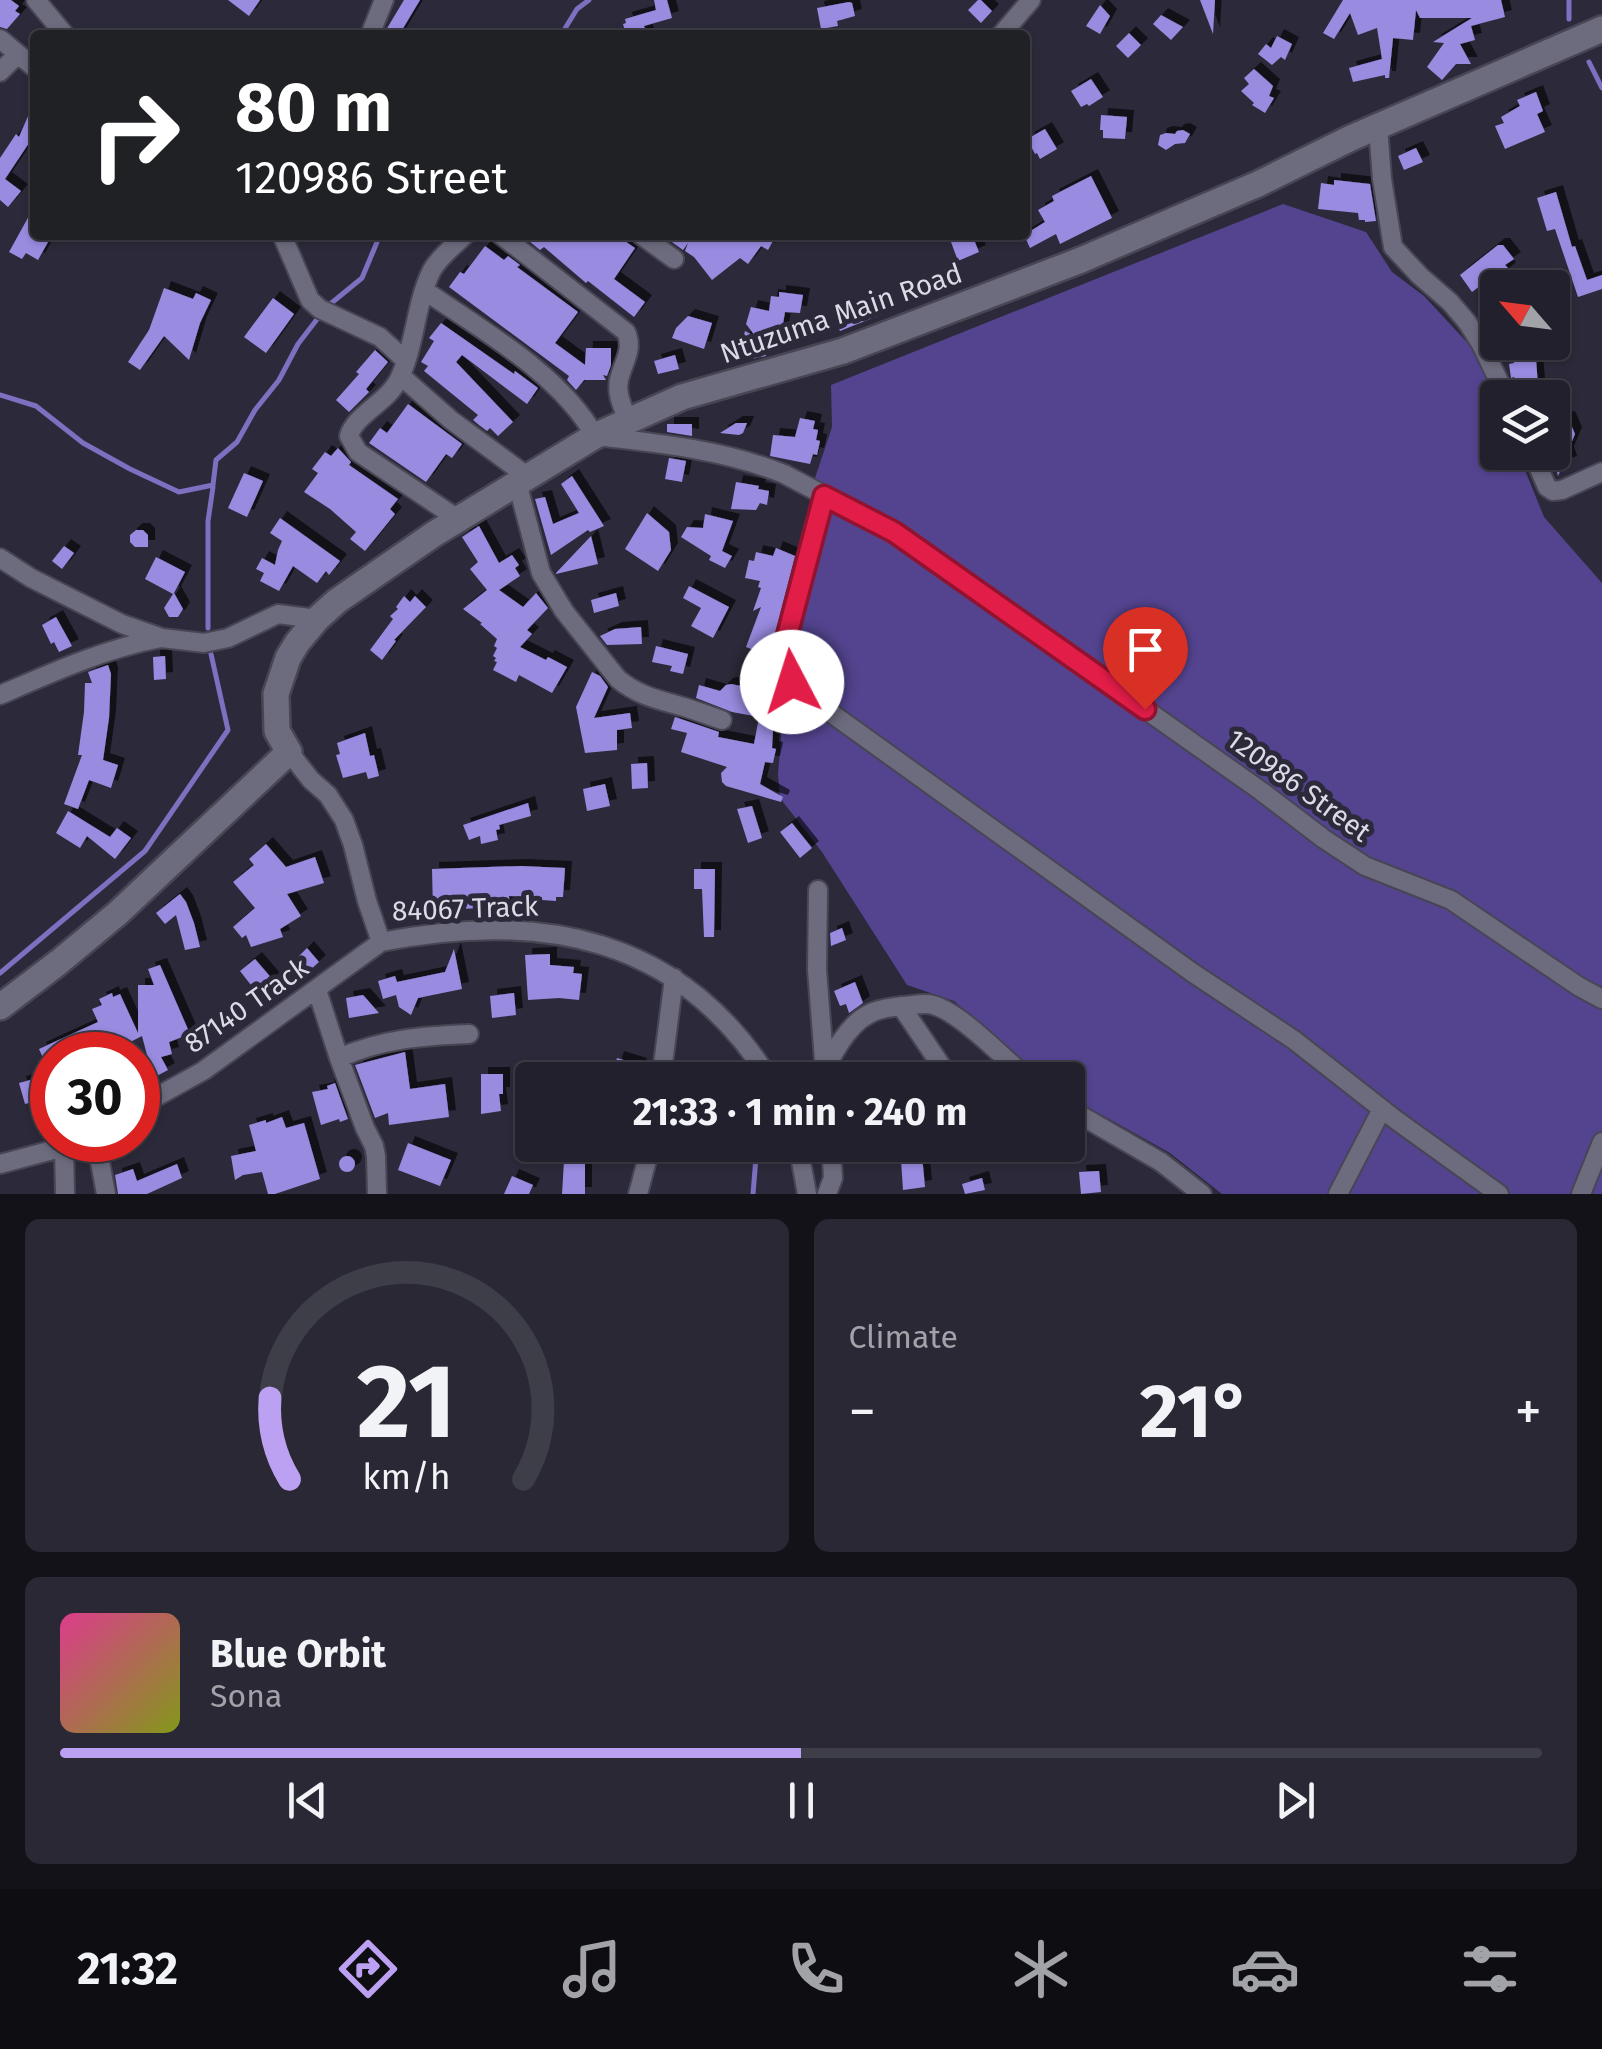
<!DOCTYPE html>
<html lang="en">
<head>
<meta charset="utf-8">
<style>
  body { margin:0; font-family:"Fira Sans",sans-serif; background:#292834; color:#f1f3f6; height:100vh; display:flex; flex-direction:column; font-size:38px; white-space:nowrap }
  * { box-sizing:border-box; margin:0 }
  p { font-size:32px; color:#a2a3a9 }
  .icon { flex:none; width:55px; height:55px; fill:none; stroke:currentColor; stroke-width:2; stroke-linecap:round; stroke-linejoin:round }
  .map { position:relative; height:1194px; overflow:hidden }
  .panel { display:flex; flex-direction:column; gap:25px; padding:25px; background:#121218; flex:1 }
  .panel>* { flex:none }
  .top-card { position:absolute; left:30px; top:30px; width:1000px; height:210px; border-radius:10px; box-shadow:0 2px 8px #0004,0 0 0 2px #3e3e48; background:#202124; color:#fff; overflow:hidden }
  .needle { width:65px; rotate:298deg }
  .controls { position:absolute; left:1480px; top:270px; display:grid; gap:20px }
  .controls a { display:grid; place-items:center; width:90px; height:90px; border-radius:10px; background:#21202c; box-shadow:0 2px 8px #0004,0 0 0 2px #3e3e48; font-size:50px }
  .speed { position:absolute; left:30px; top:1032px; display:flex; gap:20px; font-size:50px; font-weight:700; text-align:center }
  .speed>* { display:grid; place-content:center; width:130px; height:130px; border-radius:50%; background:#21202c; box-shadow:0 2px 8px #0004,0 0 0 2px #3e3e48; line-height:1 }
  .speed .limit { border:15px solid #d22; background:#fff; color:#111 }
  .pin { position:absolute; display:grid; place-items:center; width:85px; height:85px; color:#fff; margin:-102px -42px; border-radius:50% 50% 50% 0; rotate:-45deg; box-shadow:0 0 10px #0007 }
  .pin .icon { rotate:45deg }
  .me { position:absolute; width:110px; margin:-55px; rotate:355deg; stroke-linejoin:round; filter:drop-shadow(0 0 8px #0008) }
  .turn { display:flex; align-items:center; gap:35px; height:210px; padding:0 40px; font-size:45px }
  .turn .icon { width:130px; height:130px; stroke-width:2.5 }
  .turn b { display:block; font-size:70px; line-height:85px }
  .big { font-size:75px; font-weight:700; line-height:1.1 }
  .panel .card { flex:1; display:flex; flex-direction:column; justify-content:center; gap:15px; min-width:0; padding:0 35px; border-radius:15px; background:#292834 }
  .panel .dial { align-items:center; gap:0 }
  .dial svg { height:260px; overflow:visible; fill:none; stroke:#3e3e48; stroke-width:7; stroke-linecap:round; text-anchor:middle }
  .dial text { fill:#f1f3f6; stroke:none }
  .song { display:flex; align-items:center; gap:30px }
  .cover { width:120px; height:120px; border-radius:15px; background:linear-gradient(135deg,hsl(330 70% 55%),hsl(70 70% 35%)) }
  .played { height:10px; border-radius:5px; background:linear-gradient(90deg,#bca0f2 50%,#3e3e48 50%) }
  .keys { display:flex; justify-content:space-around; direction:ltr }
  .heat { display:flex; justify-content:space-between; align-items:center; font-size:55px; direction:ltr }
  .panel .tiles { flex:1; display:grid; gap:25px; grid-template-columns:1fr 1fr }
  .card:last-child { grid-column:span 2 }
  .trip { position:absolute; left:515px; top:1062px; width:570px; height:100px; border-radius:10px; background:#21202c; box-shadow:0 2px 8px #0004,0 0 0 2px #3e3e48; font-weight:700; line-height:100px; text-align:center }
  .tabs { display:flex; height:160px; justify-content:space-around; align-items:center; background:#0d0d12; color:#a2a3a9 }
  .tabs .icon { width:70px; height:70px }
  .tabs .active { color:#bca0f2 }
  .tabs b { font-size:45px; color:#f1f3f6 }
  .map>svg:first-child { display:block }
  .green { fill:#544490 }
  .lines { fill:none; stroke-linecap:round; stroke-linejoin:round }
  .stream { stroke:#7e6fc1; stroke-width:5 }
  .building { fill:#998be0; filter:url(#shadow) }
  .street-casing { stroke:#484654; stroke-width:22 }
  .secondary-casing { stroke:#484654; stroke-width:30 }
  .street { stroke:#6d6b7e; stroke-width:18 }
  .secondary { stroke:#6d6b7e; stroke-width:25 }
  .route-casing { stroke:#92132f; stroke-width:25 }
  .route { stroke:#e11d48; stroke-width:18 }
  .labels { text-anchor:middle; stroke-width:10; stroke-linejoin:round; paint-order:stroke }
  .street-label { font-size:28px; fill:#dbdae5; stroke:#2c2a3a }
</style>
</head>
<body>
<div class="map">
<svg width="1602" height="1194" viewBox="0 0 1602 1194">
  <defs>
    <filter id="shadow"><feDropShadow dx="7" dy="-7" stdDeviation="0" flood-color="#0009"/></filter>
  </defs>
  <rect width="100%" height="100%" fill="#2c2a3a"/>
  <!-- green -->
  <path class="green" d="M1283 204 1366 232 1392 272 1424 296 1476 352 1497 403 1498 452 1518 453 1544 517 1602 583V1194H1222L1170 1153 1068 1096V1080H1045L954 1001 907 985 822 852 780 798 778 774 784 702 773 683 784 621 813 508 814 481 832 427 831 385Z"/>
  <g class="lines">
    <!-- stream -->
    <path class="stream" d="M1569 19V0
      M561 35 577 9 589 0
      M1589 62 1602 88
      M329 305 362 278 380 235
      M0 395 36 406 83 443 130 469 179 492 213 485 216 460 237 442 255 410 279 380 298 344 318 318
      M208 628V521L213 487
      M0 973 145 851 228 730 211 654
      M753 1194 757 1145"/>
  </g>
  <!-- building -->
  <path class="building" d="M0 0H11L19 6 15 11 20 14 7 29 0 27Z
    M228 0H260L249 16Z
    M404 0H420L399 35H383Z
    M654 0H667L672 18 644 26 647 35H626L623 24 626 23 625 19 656 10Z
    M978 0H981L992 11 981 23 968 10Z
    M1200 0H1215L1213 34Z
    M1343 0H1501L1505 17 1471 26 1475 40 1460 44 1471 64H1456L1442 80 1427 67 1444 43 1433 42 1472 18H1420L1416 10 1413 40 1393 38 1389 78H1385V75L1353 82 1349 68 1382 59 1377 28 1358 35 1350 13 1334 39 1323 33Z
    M849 2 852 3 855 16 837 21 838 26 821 29 817 8Z
    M1100 5 1110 16 1100 34 1086 26Z
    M1161 15 1183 27 1171 40 1153 24Z
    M1129 33 1141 45 1128 58 1116 46Z
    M1277 36 1292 44 1285 60 1281 57 1272 65 1258 54 1266 44 1271 48Z
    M1254 69 1273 86 1269 96 1274 98 1265 113 1252 105 1254 103 1241 91 1249 84 1244 78Z
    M1091 79 1103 97 1089 106 1087 104 1081 107 1071 91Z
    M1536 92 1543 111 1537 114 1545 132 1505 149 1495 126 1504 123 1501 117 1520 106 1517 100Z
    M35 100V134L5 179 21 191 8 207 0 200V158L16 134 19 137Z
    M1101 115 1127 117 1125 139 1103 138V130H1100Z
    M1045 129 1057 149 1040 159 1037 153 1035 154 1027 139Z
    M1183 130 1190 134 1185 143 1175 144 1166 150 1158 145 1160 135 1166 133 1175 134 1177 131Z
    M1416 148 1423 162 1404 170 1398 156Z
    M1091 176 1112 218 1060 244 1056 234 1030 248 1024 235 1045 222 1038 210 1054 201 1052 196Z
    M1334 180 1370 184 1376 221 1365 222V220H1359L1358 213 1318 209 1321 183 1334 185Z
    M1556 192 1572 247 1575 246 1587 280 1602 275V289L1578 297 1555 229 1547 231 1537 198Z
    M35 205V235L48 242 38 260 26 253 22 259 9 252Z
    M525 235H616L635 248 614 279 645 302 634 317 588 281 586 283 544 247 540 250 524 237Z
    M662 235H770L774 239 768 250 761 246 748 264 740 258 712 280 694 257 685 251 688 243 683 250Z
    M969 235H972L979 252 958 261 951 242Z
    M1498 245H1503L1514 259 1505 265 1509 269 1496 280 1493 276 1472 292 1460 275Z
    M485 246 504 260 508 256 520 265 517 267 578 312 555 343 585 365 586 348H611V365L607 376 603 375 606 380H584L576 390 567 380 569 376 449 287 460 272 464 274Z
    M164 288 193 299 196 293 211 300 200 323 189 360 164 336 140 370 128 362 149 330Z
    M779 292 803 295 800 313 785 312 780 342 763 340 766 356 746 360 743 352 740 351 745 331 756 337 746 324 751 307 769 311 771 296 779 297Z
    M273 298 294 314 266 353 244 337Z
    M879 300 885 313 840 331 835 318Z
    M688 316 712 323 704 349 672 338 676 328Z
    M441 323 514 374 515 371 538 388 527 404 462 355 456 362 513 422 498 436 490 428 487 431 479 425 473 420 478 415 424 371 428 366 421 362 434 341 429 338Z
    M1531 348 1532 359H1536L1538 386 1530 387 1532 398H1519L1514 377 1511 378 1509 364 1514 363 1512 351Z
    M375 350 388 362 366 389 369 392 349 412 336 400 359 374 356 372Z
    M675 355 679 369 658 374 654 361Z
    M1557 393 1564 419 1568 418 1575 434 1567 453 1570 463 1563 465 1558 476 1552 452V394Z
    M408 404 462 444 452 458 446 454 426 482 369 443 380 428 387 433Z
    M800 418 815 421 813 429 818 430 816 440 820 441 817 455 813 454 810 464 770 456 773 435 795 437Z
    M736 423H747L743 433 739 435 720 433Z
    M667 424H692V436L667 432Z
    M338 448 351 462 349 465 398 499 390 509 395 514 365 551 350 539 356 532 330 509 304 492 318 473 312 469 325 452 331 456Z
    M669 458 686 461 682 482 665 479Z
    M244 473 263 481 247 517 228 508Z
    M572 476 604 526 590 532 588 530 551 555 535 499 545 497 553 524 579 513 561 484Z
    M736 482 759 486 758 489 769 491 767 505 760 503 756 510 731 509Z
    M647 513 669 532 671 550 658 571 625 549Z
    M705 514 733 521 722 551 732 556 725 568 709 560 711 556 681 537 687 527 703 528Z
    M280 518 340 561 329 575 326 571 317 583 293 566 279 591 260 581 264 573 256 569 262 558 275 565 278 550 282 541 270 533Z
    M479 526 499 563 512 555 519 565 515 568 520 576 499 590 523 607 536 593 548 608 527 630 532 634 520 647 546 660 548 657 567 667 552 693 519 675 516 682 493 670 497 662 494 661 496 658 493 656 497 648 494 646 497 639 480 624 482 623 463 609 487 590 470 569 478 562 462 537Z
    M136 530H143L148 535V547H135L130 542V535Z
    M591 536 598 564 556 574V573Z
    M64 546 74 553 62 569 52 561Z
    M776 548 795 556 775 634 766 655 746 647 761 607 753 611 761 588 758 587 760 581 745 578 749 560 754 561 756 552 773 556Z
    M156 557 185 572 174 593 183 609 178 617H169L164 608 173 594 145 579Z
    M689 586 729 607 713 638 691 626 701 608 683 598Z
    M616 593 619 606 594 613 591 600Z
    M404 596 410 602 415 596 426 607 394 640 396 641 382 660 370 650 393 619 390 616 398 609 396 607Z
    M56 617 72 646 59 652 54 642 51 644 42 625Z
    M641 627 642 644 607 645 600 636 615 629Z
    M656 646 688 654 683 674 670 671 672 666 652 662Z
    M165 656 166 679 154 680 153 657Z
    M108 665 111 674 109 718 103 760 118 765 111 788 89 780 78 809 64 804 82 755H78L84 712 85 683H92L88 672Z
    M592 672 600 676 608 687 594 718 630 713 632 728 617 730V750L585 753 576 707Z
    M731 684 771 692 768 709 759 708 773 730 772 748 776 749 773 763 765 762 760 784 783 797 781 802 726 786 722 782 721 773 727 767 681 752 687 733 671 729 675 717 719 732 718 737 754 744 759 717 732 712 696 698 699 685 720 691 726 685Z
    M365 733 370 756 374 755 379 776 368 779 366 772 343 778 336 755 340 754 337 743Z
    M647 763 648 788 632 789 631 764Z
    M605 784 610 806 587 811 583 789Z
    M528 803 531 816 499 825 500 829 496 830 498 840 481 844 480 836 469 840 463 825Z
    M752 806 762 838 748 843 737 809Z
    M68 811 110 837 117 828 131 838 115 859 87 836 80 848 56 833Z
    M792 823 812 848 800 858 780 832Z
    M266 844 286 867 315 857 324 883 287 894 301 916 280 929 283 937 251 947 246 935 242 938 233 927 255 908 233 882 254 865 249 859Z
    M521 866 565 868 563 897H556V901L542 900V897L509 896 510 907 433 910 432 869Z
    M694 869H715L714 937H704L702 889H694Z
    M180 894 186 902 194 923 200 947 185 950 176 915 165 924 156 913Z
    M842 928 846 940 831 946 830 933Z
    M307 948 319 962 309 971 298 957Z
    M454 949 462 989 418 998 411 1015 399 1007 396 995 383 999 378 981 395 976 397 982 445 972Z
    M550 954V965L574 967 573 973 582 974 579 1000 559 998 528 1000 525 955Z
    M255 959 274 981 258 994 240 971Z
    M160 965 190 1034 169 1042 172 1054 161 1057 168 1070 153 1078 142 1036 107 1054 97 1036 44 1060 39 1049 98 1022 92 1009 102 1005 99 999 112 993 113 997 120 994 138 1033V985H154L148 969Z
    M855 982 863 1003 849 1013 846 1004 840 1006 834 991Z
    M514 993 516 1015 492 1018 490 996Z
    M363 995 379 1013 349 1018 346 998Z
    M405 1052 410 1089 445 1084 449 1117 389 1125 388 1113 375 1118 355 1065Z
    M617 1058 640 1065 636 1080H611Z
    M481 1074H503V1094H499L501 1111 481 1114Z
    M38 1078 50 1120 36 1124 29 1103 25 1104 19 1083Z
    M335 1083 348 1119 340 1122 339 1119 321 1125 312 1092 328 1089 327 1086Z
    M282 1117 286 1128 304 1123 320 1179 275 1194H268L262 1172 243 1175 235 1180 231 1156 256 1151 249 1125 266 1120V1123Z
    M408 1143 451 1160 440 1186 398 1170Z
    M900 1145H921L925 1187 903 1190Z
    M339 1164a8 8 0 1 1 16 0a8 8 0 1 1-16 0Z
    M564 1161 585 1162V1194H562Z
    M177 1164 182 1178 147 1194H118L115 1175 133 1169 137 1181Z
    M1099 1171 1101 1192 1081 1194 1079 1172Z
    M512 1176 533 1185 529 1194H504Z
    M982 1178 985 1190 965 1194 962 1184Z"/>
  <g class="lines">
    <!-- street casing -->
    <g class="street-casing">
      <path id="street" d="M36 0 65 35
        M370 35 384 0
        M1001 35 1031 0
        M0 39 18 54
        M0 72 18 54 35 68
        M1378 127 1382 179 1393 247 1420 276 1450 302 1467 322 1481 344 1507 398
        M282 235 310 300 320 309 380 337 406 361
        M501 235 626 332C634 350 623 362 619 380 616 395 623 407 628 421
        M641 235 674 259
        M424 290C483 331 559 373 595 436 658 443 724 450 784 474L894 532 1261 791 1324 839 1365 866 1451 900 1578 986 1602 999
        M401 376 451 420 527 476
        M1532 452 1547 487 1553 491 1562 490 1602 472
        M517 482 541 573 564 611 618 679C636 694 655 699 677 705 692 709 707 715 722 720
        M824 496 787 636C787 655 786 675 799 690L1193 973 1294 1040 1396 1120 1499 1194
        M458 519 358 452 349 436C355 414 389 402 400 377 416 343 415 304 432 270 440 256 454 246 465 235
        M0 558 31 578 122 624 162 638 204 643 228 638 278 614 317 619
        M0 695C53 672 104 649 161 638
        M289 752 311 780 328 795 344 820 353 845 367 901 381 942C539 911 680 935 770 1080
        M818 890 817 970 825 1073
        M317 990 339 1058 365 1128 374 1146 376 1156 377 1194
        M901 1006C912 1006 923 1002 933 1005 960 1012 1007 1061 1029 1080
        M339 1058C382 1039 422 1036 469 1034
        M661 1080 674 978
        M825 1080C826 1059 850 1023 869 1014 880 1008 890 1008 901 1006L951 1080
        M138 1107 203 1071 381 942
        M1068 1108 1161 1162 1202 1194
        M96 1140 106 1194
        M798 1145 807 1194
        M64 1147 65 1194
        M0 1164 64 1147 77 1140
        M638 1194 651 1145
        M827 1194 833 1178 831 1145
        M1338 1194 1382 1109
        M1581 1194 1602 1142"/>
    </g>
    <!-- secondary casing -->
    <g class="secondary-casing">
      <path id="secondary" d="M0 1007 59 962 118 913 289 752 277 731 276 694 288 658 297 643 317 619 337 601 434 534 595 436 682 397 843 351 1081 260 1258 184 1351 138 1602 29"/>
    </g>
    <!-- street -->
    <use href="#street" class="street"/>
    <!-- secondary -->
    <use href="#secondary" class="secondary"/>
  </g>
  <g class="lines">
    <!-- route casing -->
    <g class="route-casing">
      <path id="route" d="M792 682 787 655V636L824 496 894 532 1145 709"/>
    </g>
    <!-- route -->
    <use href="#route" class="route"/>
  </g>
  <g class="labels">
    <!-- street labels -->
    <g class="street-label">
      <text transform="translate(841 313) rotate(-19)" y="10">Ntuzuma Main Road</text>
      <text transform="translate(1299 785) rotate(36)" y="10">120986 Street</text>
      <text transform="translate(465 908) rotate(-2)" y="10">84067 Track</text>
      <text transform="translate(246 1005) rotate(-35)" y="10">87140 Track</text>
    </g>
  </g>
</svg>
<div class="controls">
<a><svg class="needle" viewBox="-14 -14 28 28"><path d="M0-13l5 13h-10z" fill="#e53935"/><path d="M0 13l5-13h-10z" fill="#a2a3a9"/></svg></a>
<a><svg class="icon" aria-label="layers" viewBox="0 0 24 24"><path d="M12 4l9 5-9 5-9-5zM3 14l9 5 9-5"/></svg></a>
</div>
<div class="speed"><div class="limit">30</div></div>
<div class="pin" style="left:1145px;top:709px;background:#d93025"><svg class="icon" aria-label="arrive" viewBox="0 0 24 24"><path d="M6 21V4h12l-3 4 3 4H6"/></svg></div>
<svg class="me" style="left:792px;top:682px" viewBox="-20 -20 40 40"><circle r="19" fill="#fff"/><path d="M0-13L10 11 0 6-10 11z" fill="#e11d48"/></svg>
<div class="trip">21:33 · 1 min · 240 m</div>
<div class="top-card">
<div class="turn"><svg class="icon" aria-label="right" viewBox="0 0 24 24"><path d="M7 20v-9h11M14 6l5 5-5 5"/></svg><div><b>80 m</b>120986 Street</div></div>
</div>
</div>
<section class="panel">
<div class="tiles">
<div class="card dial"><svg viewBox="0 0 100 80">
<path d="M14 69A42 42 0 1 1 86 69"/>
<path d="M14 69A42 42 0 0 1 8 44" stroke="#bca0f2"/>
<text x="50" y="56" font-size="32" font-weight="700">21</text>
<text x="50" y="72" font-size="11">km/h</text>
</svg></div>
<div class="card"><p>Climate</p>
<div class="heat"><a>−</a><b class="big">21°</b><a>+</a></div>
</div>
<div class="card">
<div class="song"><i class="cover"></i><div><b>Blue Orbit</b><p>Sona</p></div></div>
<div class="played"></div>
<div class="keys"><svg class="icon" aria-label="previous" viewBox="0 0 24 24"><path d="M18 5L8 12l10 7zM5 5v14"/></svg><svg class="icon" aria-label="pause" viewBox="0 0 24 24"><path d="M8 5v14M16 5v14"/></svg><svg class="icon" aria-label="next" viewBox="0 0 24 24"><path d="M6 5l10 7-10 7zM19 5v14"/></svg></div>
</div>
</div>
</section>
<nav class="tabs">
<b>21:32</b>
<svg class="icon active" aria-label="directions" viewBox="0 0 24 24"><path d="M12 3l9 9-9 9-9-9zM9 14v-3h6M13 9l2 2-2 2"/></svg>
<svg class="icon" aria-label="music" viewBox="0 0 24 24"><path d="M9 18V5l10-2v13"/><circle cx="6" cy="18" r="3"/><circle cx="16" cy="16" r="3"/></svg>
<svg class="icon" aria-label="phone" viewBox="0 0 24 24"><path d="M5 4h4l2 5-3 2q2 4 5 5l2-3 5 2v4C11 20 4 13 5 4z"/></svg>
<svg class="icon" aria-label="climate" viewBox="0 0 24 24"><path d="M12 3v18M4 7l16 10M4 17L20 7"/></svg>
<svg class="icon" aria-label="car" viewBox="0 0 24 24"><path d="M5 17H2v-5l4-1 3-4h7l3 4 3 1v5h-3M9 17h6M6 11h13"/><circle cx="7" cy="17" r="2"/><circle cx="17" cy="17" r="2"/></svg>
<svg class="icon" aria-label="filters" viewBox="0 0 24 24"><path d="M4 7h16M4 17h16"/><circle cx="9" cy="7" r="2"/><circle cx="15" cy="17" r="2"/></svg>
</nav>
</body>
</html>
